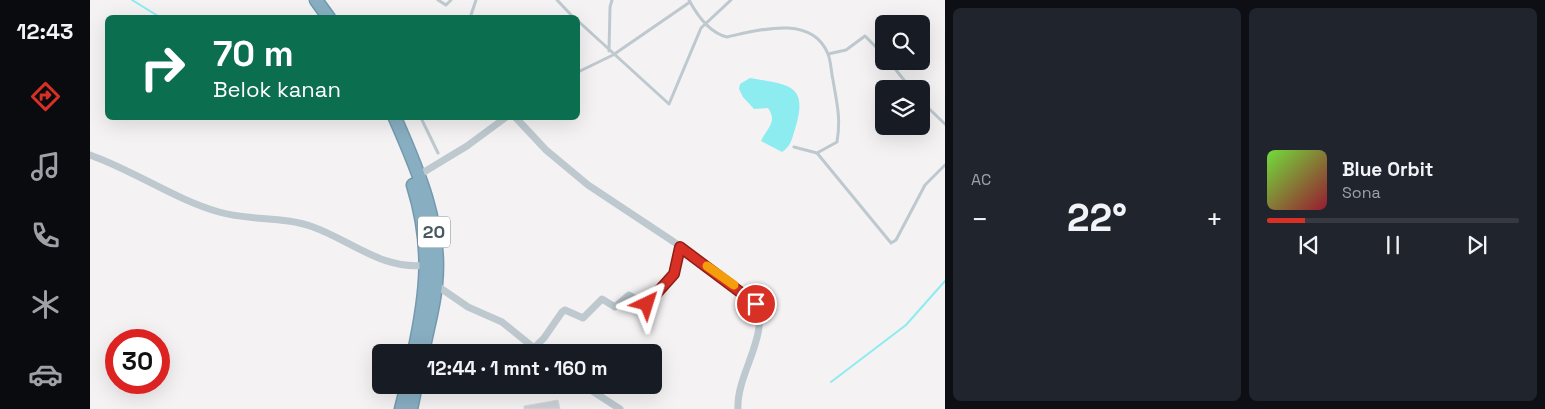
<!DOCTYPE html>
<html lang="id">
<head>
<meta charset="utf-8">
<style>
  body { margin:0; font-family:"Space Grotesk",sans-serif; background:#20242c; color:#f1f3f6; height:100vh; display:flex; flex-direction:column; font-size:19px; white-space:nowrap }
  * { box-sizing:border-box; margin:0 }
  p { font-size:16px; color:#9ea1a6 }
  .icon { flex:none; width:28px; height:28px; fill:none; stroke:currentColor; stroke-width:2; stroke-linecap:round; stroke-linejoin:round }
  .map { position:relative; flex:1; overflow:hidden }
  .drawer { display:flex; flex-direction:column; gap:8px; padding:8px; background:#0d0f14; width:600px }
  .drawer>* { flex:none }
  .banner { position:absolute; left:15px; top:15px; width:475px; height:105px; border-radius:8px; box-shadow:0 5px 20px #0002; background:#0b6e4f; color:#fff; overflow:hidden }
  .controls { position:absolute; left:785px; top:15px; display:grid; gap:10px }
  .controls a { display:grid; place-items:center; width:55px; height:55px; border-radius:8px; background:#171b24; box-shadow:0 5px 20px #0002; font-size:25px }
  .speed { position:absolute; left:15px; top:329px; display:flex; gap:10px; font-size:25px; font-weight:700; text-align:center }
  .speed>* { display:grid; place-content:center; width:65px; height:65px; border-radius:50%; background:#171b24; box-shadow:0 5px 20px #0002; line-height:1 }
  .speed .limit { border:8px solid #d22; background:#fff; color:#111 }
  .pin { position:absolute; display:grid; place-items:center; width:42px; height:42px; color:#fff; margin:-21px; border:2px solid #fff; border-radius:50%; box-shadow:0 1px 5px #0007 }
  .me { position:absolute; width:55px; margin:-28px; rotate:41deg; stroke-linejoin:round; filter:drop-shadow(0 0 4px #0008) }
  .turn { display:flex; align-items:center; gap:18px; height:105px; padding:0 25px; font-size:22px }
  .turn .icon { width:65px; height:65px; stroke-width:2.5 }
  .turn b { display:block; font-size:35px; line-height:42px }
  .big { font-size:38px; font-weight:700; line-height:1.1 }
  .drawer .tile { flex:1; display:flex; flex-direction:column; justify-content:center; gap:8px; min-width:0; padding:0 18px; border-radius:8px; background:#20242c }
  .song { display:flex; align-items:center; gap:15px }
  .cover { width:60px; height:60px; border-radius:8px; background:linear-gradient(135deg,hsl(100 70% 55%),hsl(350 70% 35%)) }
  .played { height:5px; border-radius:2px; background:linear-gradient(90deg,#d93025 15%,#363941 15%) }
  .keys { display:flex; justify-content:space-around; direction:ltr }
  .heat { display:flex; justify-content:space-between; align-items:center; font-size:28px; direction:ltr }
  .drawer .tiles { flex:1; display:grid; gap:8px; grid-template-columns:repeat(2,1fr) }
  .trip { position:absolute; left:282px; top:344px; width:290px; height:50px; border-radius:8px; background:#171b24; box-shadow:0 5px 20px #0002; font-weight:700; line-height:50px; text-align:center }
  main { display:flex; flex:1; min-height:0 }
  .tabs { display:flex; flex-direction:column; width:90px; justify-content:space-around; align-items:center; background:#090b0e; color:#9ea1a6 }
  .tabs .icon { width:35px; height:35px }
  .tabs .on { color:#d93025 }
  .tabs b { font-size:22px; color:#f1f3f6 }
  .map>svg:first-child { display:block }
  .water { fill:#8cecf0 }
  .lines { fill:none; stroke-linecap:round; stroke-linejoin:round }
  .stream { stroke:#8cecf0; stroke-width:2 }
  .building { fill:#ccd0d4; stroke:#d6d9dd }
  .highway-casing { stroke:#7399ae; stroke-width:15 }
  .lane { stroke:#bdc9cf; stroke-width:3 }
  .street { stroke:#bdc9cf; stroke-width:7 }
  .highway { stroke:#88aec2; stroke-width:12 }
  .route-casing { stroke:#8d1f18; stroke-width:12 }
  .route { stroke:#d93025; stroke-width:9 }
  .slow { stroke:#f59e0b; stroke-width:9 }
  .labels { text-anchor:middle; stroke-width:5; stroke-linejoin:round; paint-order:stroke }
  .shield { fill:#fff; stroke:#808b90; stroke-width:1 }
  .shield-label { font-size:18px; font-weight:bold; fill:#495960 }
</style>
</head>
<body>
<main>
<nav class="tabs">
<b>12:43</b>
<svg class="icon on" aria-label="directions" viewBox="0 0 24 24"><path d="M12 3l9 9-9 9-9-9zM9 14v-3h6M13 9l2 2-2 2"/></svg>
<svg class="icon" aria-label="music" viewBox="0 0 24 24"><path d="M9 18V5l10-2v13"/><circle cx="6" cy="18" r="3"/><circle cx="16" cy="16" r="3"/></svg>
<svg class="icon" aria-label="phone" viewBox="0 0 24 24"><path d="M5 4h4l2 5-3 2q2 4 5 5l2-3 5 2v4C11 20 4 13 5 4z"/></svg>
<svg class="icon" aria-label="climate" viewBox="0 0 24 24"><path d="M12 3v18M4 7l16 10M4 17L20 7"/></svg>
<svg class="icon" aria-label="car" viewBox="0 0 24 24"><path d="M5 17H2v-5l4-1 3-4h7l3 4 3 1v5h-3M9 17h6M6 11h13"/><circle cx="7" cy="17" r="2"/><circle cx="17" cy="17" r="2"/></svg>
</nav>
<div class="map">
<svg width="855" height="409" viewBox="0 0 855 409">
  <rect width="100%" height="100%" fill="#f4f2f2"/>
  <!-- water -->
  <path class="water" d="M660 78C699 85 719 84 705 129 702 139 701 146 692 152L671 141C677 128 688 122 678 108L664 109 653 97 649 89 650 84Z"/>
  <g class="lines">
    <!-- stream -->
    <path class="stream" d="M42 0 68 16
      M741 382 816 325 855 281"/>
  </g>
  <!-- building -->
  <path class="building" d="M468 400 470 409H434V406Z"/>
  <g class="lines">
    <!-- highway casing -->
    <g class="highway-casing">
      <path id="highway" d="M226 0 239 18
        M305 118C328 170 352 225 346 284 344 307 337 330 333 352
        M323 185C342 246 337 292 324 352
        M311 409 317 385
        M321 409 326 385"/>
    </g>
    <!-- lane -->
    <path class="lane" d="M348 0 356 5 361 0
      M467 0 484 18
      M599 0C607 15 620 33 637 37 669 30 722 14 738 54 741 61 741 72 743 80 747 104 751 118 747 142L727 153
      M279 18V17
      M380 18 386 0
      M488 21 579 104 611 28 641 0
      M519 51 520 7 522 0
      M738 54 756 50 775 36 794 55
      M799 61 821 89
      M488 72 523 55 600 2
      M831 101 855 124
      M331 118 348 153
      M704 147 727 153 801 243 806 240 835 185 855 165"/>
    <!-- street -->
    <path class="street" d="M426 118 456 150 498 185 584 242 664 299C683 332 646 373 648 409
      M0 155C43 170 86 200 129 212 160 221 193 216 223 227 262 241 293 271 337 265
      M329 175 377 146 415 118
      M346 285 378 307 412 322 449 352
      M444 348 454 338 472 312 475 310 493 318 512 299 525 307 539 295 554 303 558 304 583 274 590 247
      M493 385 530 409"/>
    <!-- highway -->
    <use href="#highway" class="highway"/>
  </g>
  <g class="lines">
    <!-- route casing -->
    <g class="route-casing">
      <path id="route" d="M557 304 584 274 590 247 666 304"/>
    </g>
    <!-- route -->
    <use href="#route" class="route"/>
    <!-- slow -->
    <path class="slow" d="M617 266 644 285"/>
  </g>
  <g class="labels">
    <!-- shield labels -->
    <rect class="shield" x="328" y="216.5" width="32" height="31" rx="4"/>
    <g class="shield-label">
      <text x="344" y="238">20</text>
    </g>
  </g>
</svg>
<div class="controls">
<a><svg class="icon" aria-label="search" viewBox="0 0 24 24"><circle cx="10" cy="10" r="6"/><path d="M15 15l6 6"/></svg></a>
<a><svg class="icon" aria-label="layers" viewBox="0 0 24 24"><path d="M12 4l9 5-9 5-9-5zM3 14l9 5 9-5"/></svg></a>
</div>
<div class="speed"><div class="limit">30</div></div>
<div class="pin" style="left:666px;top:304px;background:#d93025"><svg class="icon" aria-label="arrive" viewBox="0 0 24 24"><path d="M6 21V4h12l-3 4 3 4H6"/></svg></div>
<svg class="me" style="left:557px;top:304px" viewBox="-20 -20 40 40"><path d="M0-17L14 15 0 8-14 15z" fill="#d93025" stroke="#fff" stroke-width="4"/></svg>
<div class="trip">12:44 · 1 mnt · 160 m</div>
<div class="banner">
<div class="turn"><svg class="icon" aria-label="right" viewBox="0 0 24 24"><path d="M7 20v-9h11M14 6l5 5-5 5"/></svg><div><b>70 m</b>Belok kanan</div></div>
</div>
</div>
<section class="drawer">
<div class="tiles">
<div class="tile"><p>AC</p>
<div class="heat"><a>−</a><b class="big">22°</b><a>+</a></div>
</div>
<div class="tile">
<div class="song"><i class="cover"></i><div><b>Blue Orbit</b><p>Sona</p></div></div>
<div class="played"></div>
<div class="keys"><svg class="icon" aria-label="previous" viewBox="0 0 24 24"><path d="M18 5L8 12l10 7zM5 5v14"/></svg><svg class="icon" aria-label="pause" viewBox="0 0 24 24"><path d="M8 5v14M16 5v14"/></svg><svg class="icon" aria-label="next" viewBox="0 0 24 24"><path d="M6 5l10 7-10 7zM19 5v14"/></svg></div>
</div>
</div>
</section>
</main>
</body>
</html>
